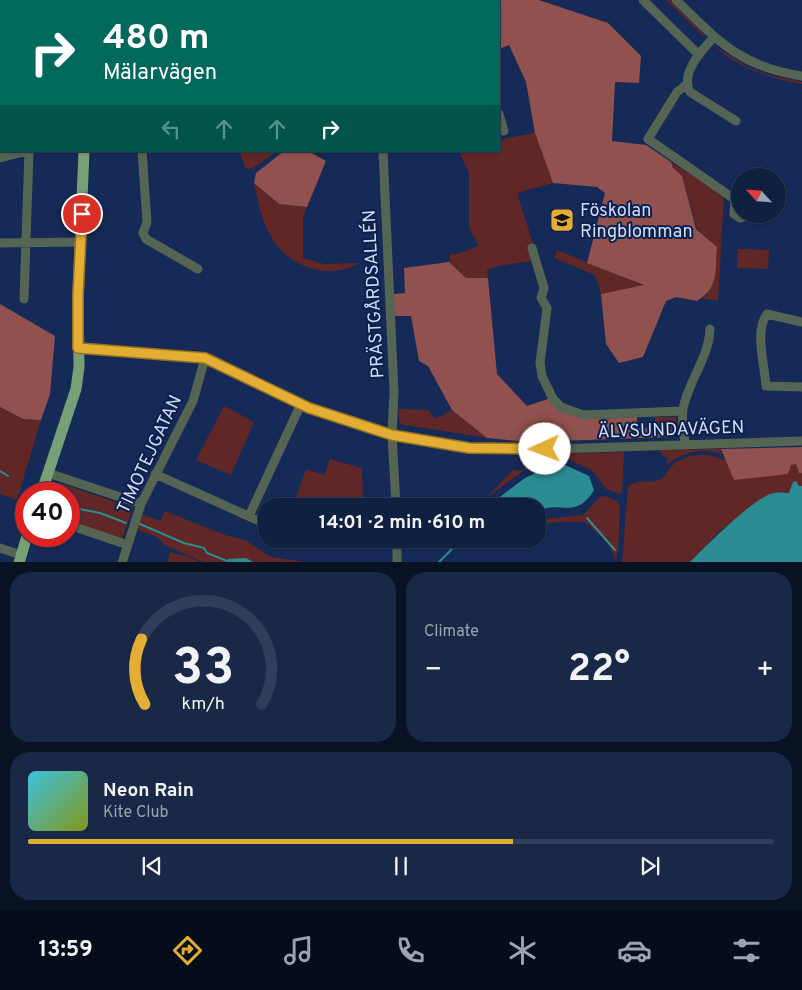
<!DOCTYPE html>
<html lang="en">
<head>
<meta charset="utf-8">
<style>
  body { margin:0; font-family:Overpass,sans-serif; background:#192847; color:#f1f3f6; height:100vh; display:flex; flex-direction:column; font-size:19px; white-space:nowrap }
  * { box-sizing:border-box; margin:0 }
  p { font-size:16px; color:#9ca3b1 }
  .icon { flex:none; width:28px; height:28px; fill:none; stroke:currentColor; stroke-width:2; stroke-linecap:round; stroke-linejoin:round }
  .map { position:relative; height:562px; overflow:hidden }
  .panel { display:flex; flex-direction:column; gap:10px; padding:10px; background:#091223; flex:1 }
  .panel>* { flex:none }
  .banner { position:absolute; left:0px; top:0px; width:500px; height:152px; box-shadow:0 1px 4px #0004,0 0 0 1px #303e59; background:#00695c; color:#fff; overflow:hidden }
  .needle { width:32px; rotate:296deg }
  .controls { position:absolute; left:731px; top:168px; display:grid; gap:10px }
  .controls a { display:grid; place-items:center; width:55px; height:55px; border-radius:50%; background:#102040; box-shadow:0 1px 4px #0004,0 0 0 1px #303e59; font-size:25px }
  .speed { position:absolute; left:15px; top:482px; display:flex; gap:10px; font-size:25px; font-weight:700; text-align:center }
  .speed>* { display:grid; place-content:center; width:65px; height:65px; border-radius:50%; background:#102040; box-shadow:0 1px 4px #0004,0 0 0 1px #303e59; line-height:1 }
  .speed .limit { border:8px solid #d22; background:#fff; color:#111 }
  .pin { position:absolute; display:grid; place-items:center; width:42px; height:42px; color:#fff; margin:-21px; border:2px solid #fff; border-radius:50%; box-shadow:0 1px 5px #0007 }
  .me { position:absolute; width:55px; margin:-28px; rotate:268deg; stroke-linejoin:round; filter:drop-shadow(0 0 4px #0008) }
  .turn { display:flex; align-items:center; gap:18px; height:105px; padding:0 20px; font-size:22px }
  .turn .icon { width:65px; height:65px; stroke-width:2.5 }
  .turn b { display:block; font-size:35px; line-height:42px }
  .lanes { display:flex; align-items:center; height:48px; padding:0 20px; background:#0003; justify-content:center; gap:25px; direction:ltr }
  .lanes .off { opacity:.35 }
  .big { font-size:38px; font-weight:700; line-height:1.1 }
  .panel .widget { flex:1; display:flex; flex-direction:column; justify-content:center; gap:8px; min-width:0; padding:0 18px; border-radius:20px; background:#192847 }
  .panel .dial { align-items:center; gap:0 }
  .dial svg { height:130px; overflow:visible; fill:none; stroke:#303e59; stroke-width:7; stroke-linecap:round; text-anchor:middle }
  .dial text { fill:#f1f3f6; stroke:none }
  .song { display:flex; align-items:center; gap:15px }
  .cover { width:60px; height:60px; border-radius:8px; background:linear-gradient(135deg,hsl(190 70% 55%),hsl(70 70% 35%)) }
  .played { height:5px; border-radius:2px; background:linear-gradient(90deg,#e4ae35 65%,#303e59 65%) }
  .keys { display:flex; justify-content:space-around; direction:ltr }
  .heat { display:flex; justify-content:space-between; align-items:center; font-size:28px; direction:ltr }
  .panel .tiles { flex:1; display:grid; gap:10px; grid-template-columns:1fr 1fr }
  .widget:last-child { grid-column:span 2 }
  .trip { position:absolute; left:258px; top:498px; width:288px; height:50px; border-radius:20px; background:#102040; box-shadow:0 1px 4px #0004,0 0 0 1px #303e59; font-weight:700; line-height:50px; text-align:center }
  .tabs { display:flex; height:80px; justify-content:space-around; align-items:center; background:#060d1a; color:#9ca3b1 }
  .tabs .icon { width:35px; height:35px }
  .tabs .selected { color:#e4ae35 }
  .tabs b { font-size:22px; color:#f1f3f6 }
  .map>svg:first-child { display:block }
  .green { fill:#612726 }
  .forest { fill:#91514e }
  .water { fill:#2c8c94 }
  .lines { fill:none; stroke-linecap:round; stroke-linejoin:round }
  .stream { stroke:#2c8c94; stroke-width:2 }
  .minor { stroke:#546653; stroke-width:9 }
  .major { stroke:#799f76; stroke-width:11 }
  .route-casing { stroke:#947122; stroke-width:12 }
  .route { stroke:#e4ae35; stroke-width:9 }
  .labels { text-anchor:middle; stroke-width:4; stroke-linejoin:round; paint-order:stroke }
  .poi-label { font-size:18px; fill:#cfdefa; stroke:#0c204b; text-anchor:start }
  .street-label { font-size:18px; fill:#cfdefa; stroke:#0c204b }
</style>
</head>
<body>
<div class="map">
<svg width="802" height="563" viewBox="0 0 802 563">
  <rect width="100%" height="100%" fill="#152a56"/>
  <!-- green -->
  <path class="green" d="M666 0H669L704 34V37Z
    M714 46 750 68 769 75 802 82V84C768 78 741 69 714 46Z
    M535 133 553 183 517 193 534 247 532 261 498 266 487 270 488 278H466L449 262 450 254H457L479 246 469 228V173L459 151H499V142L507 138Z
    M239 151H278L252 168 246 169Z
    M671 162 724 196 718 301 702 298 707 295 716 247 697 229 682 176 673 168Z
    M254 183 279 204 307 207 303 218V258L324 264 359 263C328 281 287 267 270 235 261 219 258 200 254 183Z
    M738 249 769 250 768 269 737 268Z
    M557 250 645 286 601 294 595 275 554 258Z
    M224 406 254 422 231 475 196 460Z
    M0 407 23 419 41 420 17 500 0 494Z
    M398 409 428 410 435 419 452 410 487 438 400 424Z
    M655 417H676L678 427 667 432 655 428Z
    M721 449V454C700 447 683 453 666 465L668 458 662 455 660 450Z
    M624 452 622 493 620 494 606 489 593 471 566 458 532 464 522 460 526 455Z
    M698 455H708L726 460 796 464 799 473H802V486L790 494 772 493 748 509 719 532 690 562 622 563 628 487C636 478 649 484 659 480 665 478 666 473 670 468 676 460 688 456 698 455Z
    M330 459 362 468 363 506H331L295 500 306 469 324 475Z
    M527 466H530L486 498 513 470 521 471Z
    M57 482 133 508 122 539 74 524 69 519V494H52Z
    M605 496 617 501 620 507 618 551 615 561C614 545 596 532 585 522H560L536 525V520L583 515 600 497Z
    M165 511 225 535 245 540 271 557 305 562H203L165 545 157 537 136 529 141 514 160 521Z
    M170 552 190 557 199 562H167Z"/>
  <!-- forest -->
  <path class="forest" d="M496 0H539L608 23 641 56 639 83 615 82 612 141 646 145 671 162 673 168 682 176 696 229 717 247C715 270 719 288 697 301L676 297 666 301 643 357 619 363 606 344 601 294 644 285 587 263 605 193 597 187 553 183 535 133 526 82 509 45 499 49V1H495Z
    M284 151H308L326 161 307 207 279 204 254 183 256 173Z
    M449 262 466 278H488L497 374 527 406 548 399C573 425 604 418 637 417V428H655L667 432 678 427 673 437 529 442 487 438 452 410 428 366 419 361 411 316H394V294L405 293 404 268Z
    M0 304 55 336 50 394 41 420 23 419 0 407Z
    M802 447V473H799L796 464 791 465 788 474 734 480 721 449Z"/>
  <!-- water -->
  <path class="water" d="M555 464 565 465 589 476 594 490C575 521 560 499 536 512V506H488L525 478Z
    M796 481 799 486H802V562H690C704 548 756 495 774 493 779 492 785 493 789 493L793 482Z
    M246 558 253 562H226L228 559Z"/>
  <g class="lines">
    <!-- stream -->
    <path class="stream" d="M0 471 8 476
      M69 507 100 513 126 523
      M587 518 615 550
      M140 524 184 543 204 548 207 553 227 561
      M438 563 462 539"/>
    <!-- minor -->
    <path class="minor" d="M240 0 245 1
      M643 0 699 55
      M676 0C718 41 741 67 802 76
      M11 1V0
      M151 1V0
      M437 1V0
      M0 27 1 25
      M714 37C702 50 680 73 690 92L736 121
      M686 85 677 92 648 139 740 203
      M499 114 504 131
      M142 151 147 222 143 233 146 239 198 269
      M383 151 394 392 392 435 396 506
      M0 158 27 151
      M735 199 734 214 740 218 746 216V214
      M0 243 81 242
      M532 248 544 288 541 298 547 308 540 363 542 376 553 399 561 407 583 415 682 411
      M24 299 29 151
      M802 322 767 314C754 331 765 366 766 386L802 387
      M78 348 205 358 309 408 339 419 392 435 469 448 525 450 802 441
      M685 444C684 434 681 420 683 409 688 381 709 358 710 329
      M48 473 141 504
      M155 474 266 524
      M249 516 301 404
      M69 525 128 545
      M341 539H397
      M397 539V563
      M0 548 21 555
      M122 563 141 504 193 401 205 358"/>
    <!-- major -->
    <path class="major" d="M83 1V0
      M41 494 76 389 79 367 78 295 84 151
      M19 563 27 536"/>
  </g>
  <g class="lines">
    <!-- route casing -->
    <g class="route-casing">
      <path id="route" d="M82 214 78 295V348L205 358 309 408 392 435 469 448 545 449"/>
    </g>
    <!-- route -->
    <use href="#route" class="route"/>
  </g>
  <!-- icons -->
  <defs>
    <g id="school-square" transform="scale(1.25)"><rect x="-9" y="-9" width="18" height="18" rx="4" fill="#e4ae35" stroke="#0c204b"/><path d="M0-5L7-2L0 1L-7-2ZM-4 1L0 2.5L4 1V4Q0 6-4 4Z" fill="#111"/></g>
  </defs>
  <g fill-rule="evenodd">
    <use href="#school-square" x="562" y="220"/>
  </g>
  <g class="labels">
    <!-- poi labels -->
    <g class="poi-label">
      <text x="580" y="216">Föskolan<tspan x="580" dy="21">Ringblomman</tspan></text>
    </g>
    <!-- street labels -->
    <g class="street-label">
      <text transform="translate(373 294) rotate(-93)" y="6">PRÄSTGÅRDSALLÉN</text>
      <text transform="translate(671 429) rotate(-2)" y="6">ÄLVSUNDAVÄGEN</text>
      <text transform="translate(149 454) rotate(-65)" y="6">TIMOTEJGATAN</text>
    </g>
  </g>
</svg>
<div class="controls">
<a><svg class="needle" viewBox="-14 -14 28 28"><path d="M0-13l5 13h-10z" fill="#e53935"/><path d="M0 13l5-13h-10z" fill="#9ca3b1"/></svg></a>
</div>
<div class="speed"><div class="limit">40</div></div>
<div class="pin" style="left:82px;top:214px;background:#d93025"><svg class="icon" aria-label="arrive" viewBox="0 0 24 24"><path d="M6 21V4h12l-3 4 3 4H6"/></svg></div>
<svg class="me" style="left:545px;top:449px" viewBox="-20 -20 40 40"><circle r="19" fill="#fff"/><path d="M0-13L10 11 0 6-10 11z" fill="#e4ae35"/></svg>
<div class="trip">14:01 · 2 min · 610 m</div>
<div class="banner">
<div class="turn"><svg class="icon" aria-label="right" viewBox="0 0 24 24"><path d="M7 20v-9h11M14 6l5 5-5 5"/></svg><div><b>480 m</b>Mälarvägen</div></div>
<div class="lanes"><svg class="icon off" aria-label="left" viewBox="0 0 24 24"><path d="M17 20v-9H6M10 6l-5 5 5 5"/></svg><svg class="icon off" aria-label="ahead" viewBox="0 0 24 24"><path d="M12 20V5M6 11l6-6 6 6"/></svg><svg class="icon off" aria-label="ahead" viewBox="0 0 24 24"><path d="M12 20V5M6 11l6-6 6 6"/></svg><svg class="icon" aria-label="right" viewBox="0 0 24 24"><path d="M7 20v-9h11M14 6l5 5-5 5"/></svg></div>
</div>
</div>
<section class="panel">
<div class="tiles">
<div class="widget dial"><svg viewBox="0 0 100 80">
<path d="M14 69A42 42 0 1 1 86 69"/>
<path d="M14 69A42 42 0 0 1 12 29" stroke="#e4ae35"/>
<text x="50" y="56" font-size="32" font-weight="700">33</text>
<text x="50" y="72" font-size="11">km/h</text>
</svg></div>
<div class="widget"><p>Climate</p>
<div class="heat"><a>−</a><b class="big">22°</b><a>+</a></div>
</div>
<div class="widget">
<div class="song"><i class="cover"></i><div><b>Neon Rain</b><p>Kite Club</p></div></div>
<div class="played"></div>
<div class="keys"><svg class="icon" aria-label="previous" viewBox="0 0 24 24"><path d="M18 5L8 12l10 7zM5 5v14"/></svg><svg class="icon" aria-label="pause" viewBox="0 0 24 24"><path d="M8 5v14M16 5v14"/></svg><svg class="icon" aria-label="next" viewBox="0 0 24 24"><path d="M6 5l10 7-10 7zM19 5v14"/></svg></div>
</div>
</div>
</section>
<nav class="tabs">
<b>13:59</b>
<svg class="icon selected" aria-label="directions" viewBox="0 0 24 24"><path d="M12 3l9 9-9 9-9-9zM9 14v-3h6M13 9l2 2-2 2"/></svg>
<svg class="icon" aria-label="music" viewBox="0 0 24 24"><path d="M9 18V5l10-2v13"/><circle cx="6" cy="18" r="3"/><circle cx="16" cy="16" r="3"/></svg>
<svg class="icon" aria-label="phone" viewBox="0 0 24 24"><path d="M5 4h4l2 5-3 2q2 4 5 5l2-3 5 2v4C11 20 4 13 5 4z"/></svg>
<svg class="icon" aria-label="climate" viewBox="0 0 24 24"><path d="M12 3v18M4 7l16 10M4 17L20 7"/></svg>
<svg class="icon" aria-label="car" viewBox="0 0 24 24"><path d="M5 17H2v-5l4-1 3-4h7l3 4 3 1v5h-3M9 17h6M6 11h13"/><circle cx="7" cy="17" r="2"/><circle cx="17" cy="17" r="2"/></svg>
<svg class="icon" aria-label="filters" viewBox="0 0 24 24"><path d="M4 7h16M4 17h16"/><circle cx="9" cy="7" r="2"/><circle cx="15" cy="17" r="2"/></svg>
</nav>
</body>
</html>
